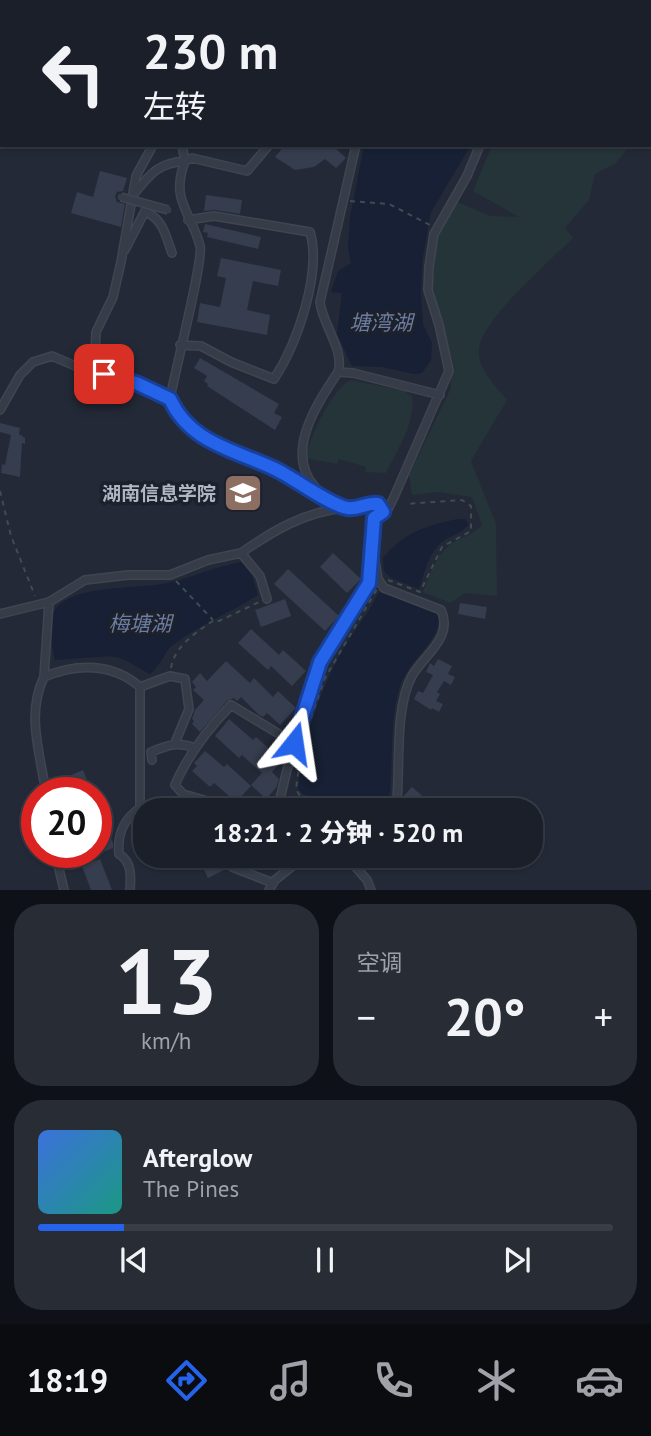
<!DOCTYPE html>
<html lang="zh">
<head>
<meta charset="utf-8">
<style>
  body { margin:0; font-family:"PT Sans","Noto Sans SC",sans-serif; background:#272c35; color:#f1f3f6; height:100vh; display:flex; flex-direction:column; font-size:26px; white-space:nowrap }
  * { box-sizing:border-box; margin:0 }
  p { font-size:23px; color:#9fa2a8 }
  .icon { flex:none; width:38px; height:38px; fill:none; stroke:currentColor; stroke-width:2; stroke-linecap:round; stroke-linejoin:round }
  .map { position:relative; height:890px; overflow:hidden }
  .panel { display:flex; flex-direction:column; gap:14px; padding:14px; background:#0e1117; flex:1 }
  .panel>* { flex:none }
  .banner { position:absolute; left:0px; top:0px; width:651px; height:147px; box-shadow:0 2px 5px #0004,0 0 0 2px #383d46; background:#1a1f29; color:#f1f3f6; overflow:hidden }
  .speed { position:absolute; left:21px; top:777px; display:flex; gap:14px; font-size:35px; font-weight:700; text-align:center }
  .speed>* { display:grid; place-content:center; width:91px; height:91px; border-radius:50%; background:#1a1f29; box-shadow:0 2px 5px #0004,0 0 0 2px #383d46; line-height:1 }
  .speed .limit { border:10px solid #d22; background:#fff; color:#111 }
  .pin { position:absolute; display:grid; place-items:center; width:60px; height:60px; color:#fff; margin:-30px; border-radius:14px; box-shadow:0 4px 10px #0006 }
  .me { position:absolute; width:77px; margin:-38px; rotate:15deg; stroke-linejoin:round; filter:drop-shadow(0 0 5px #0008) }
  .turn { display:flex; align-items:center; gap:24px; height:147px; padding:0 28px; font-size:32px }
  .turn .icon { width:91px; height:91px; stroke-width:2.5 }
  .turn b { display:block; font-size:49px; line-height:60px }
  .big { font-size:52px; font-weight:800; line-height:1.1 }
  .panel .widget { flex:1; display:flex; flex-direction:column; justify-content:center; gap:10px; min-width:0; padding:0 24px; border-radius:28px; background:#272c35 }
  .panel .dial { align-items:center; gap:0 }
  .dial b { font-size:91px; line-height:1 }
  .song { display:flex; align-items:center; gap:21px }
  .cover { width:84px; height:84px; border-radius:10px; background:linear-gradient(135deg,hsl(220 70% 55%),hsl(170 70% 35%)) }
  .played { height:7px; border-radius:4px; background:linear-gradient(90deg,#2563eb 15%,#383d46 15%) }
  .keys { display:flex; justify-content:space-around; direction:ltr }
  .heat { display:flex; justify-content:space-between; align-items:center; font-size:38px; direction:ltr }
  .panel .tiles { flex:1; display:grid; gap:14px; grid-template-columns:1fr 1fr }
  .widget:last-child { grid-column:span 2 }
  .trip { position:absolute; left:133px; top:798px; width:410px; height:70px; border-radius:28px; background:#1a1f29; box-shadow:0 2px 5px #0004,0 0 0 2px #383d46; font-weight:800; line-height:70px; text-align:center }
  .tab-bar { display:flex; height:112px; justify-content:space-around; align-items:center; background:#0a0c10; color:#9fa2a8 }
  .tab-bar .icon { width:49px; height:49px }
  .tab-bar .current { color:#2563eb }
  .tab-bar b { font-size:32px; color:#f1f3f6 }
  .map>svg:first-child { display:block }
  .green { fill:#253438 }
  .water { fill:#172034 }
  .building { fill:#353d4e }
  .lines { fill:none; stroke-linecap:round; stroke-linejoin:round }
  .minor-casing { stroke:#404551; stroke-width:10 }
  .path { stroke:#3d4d51; stroke-width:2; stroke-dasharray:5 5; stroke-linecap:butt }
  .minor { stroke:#363c48; stroke-width:7 }
  .minor-bridge-casing { stroke:#404551; stroke-width:10; stroke-linecap:butt }
  .minor-bridge { stroke:#363c48; stroke-width:7 }
  .route-casing { stroke:#184099; stroke-width:18 }
  .route { stroke:#2563eb; stroke-width:12 }
  .labels { text-anchor:middle; stroke-width:7; stroke-linejoin:round; paint-order:stroke }
  .poi-label { font-size:19px; font-weight:bold; fill:#b1b6c4; stroke:#1c212c; text-anchor:end }
  .water-label { font-size:21px; font-style:italic; fill:#6d7da0; stroke:#1c212c }
</style>
</head>
<body>
<div class="map">
<svg width="651" height="890" viewBox="0 0 651 890">
  <rect width="100%" height="100%" fill="#232937"/>
  <!-- green -->
  <path class="green" d="M485 145H630L616 163 595 174 589 200 565 228 573 238C551 260 482 319 479 349 477 369 496 386 507 400L471 461 496 524 497 596 465 593 450 603 423 592C431 573 437 550 458 540 469 535 472 534 482 525L472 497 438 492 412 495 409 475 451 388V369L447 340 430 287 438 230 455 201 490 216 519 217 473 191 491 148Z
    M351 380 405 391 412 397C416 423 397 450 386 473L365 472 366 467 339 459 337 464 305 458C311 436 331 389 351 380Z"/>
  <!-- water -->
  <path class="water" d="M364 145H471L431 212 422 262 421 293 423 324 432 343 431 360 422 373 414 374 382 367 352 366 337 334 342 293 331 292 338 271 351 263 348 248 350 217Z
    M458 519H465L469 524C462 534 450 535 441 543 428 554 424 575 419 589L391 578 384 571 383 558C402 534 428 524 458 519Z
    M241 562 252 575 258 595C230 613 199 625 173 645 164 651 162 665 150 674L123 659 110 656 55 660C52 647 47 617 57 607 77 585 135 589 162 584 189 579 214 567 241 562Z
    M379 592 438 612C443 638 415 655 404 677 388 708 394 763 389 800L381 810 304 795 298 789C304 740 319 689 345 646 356 628 370 611 379 592Z"/>
  <!-- building -->
  <path class="building" d="M285 145H332L346 158 336 168 325 159 314 167 295 170 275 157Z
    M100 171 127 178 123 191 117 192 115 196 117 202 125 204 121 227 71 213 77 192 93 197Z
    M206 195 242 200 240 214 215 210 204 211Z
    M205 224 261 237 258 249 207 237 208 233 203 232Z
    M221 258 281 270 278 286 253 281 247 310 270 315 267 335 197 322 200 303 220 307 226 278 217 276Z
    M200 358 279 404 274 413 282 417 275 430 207 386 208 384 204 381 207 376 194 368Z
    M0 423 20 428 19 434 25 438V444L22 443 20 477 1 473 2 464 5 465 11 435 0 432Z
    M333 553 361 579 347 593 320 567Z
    M288 569 339 616 325 631 274 584Z
    M285 599 291 616 261 627 255 610Z
    M460 603 487 607 485 619 458 614Z
    M251 629 279 655 283 650 306 671 292 686 271 666 268 670 238 643Z
    M438 659 452 666 448 674 455 677 451 685 444 681 437 692 440 694 436 701 443 704 439 712 432 708 431 710 414 699 418 691 423 693 427 686 433 675 426 672 430 663 434 666Z
    M226 661 250 683 254 678 273 697 278 691 296 708 280 725 267 713 263 717 259 715 241 697 237 701 234 698 227 701 200 732 192 724 194 721 192 719 195 710 204 700 193 690 196 687 192 682 200 673 207 681Z
    M229 719 253 740 256 737 282 760 272 772 279 779 276 788 266 799 251 785 262 773 242 755 239 758 215 736Z
    M205 751 224 767 227 764 251 786 236 802 214 783 210 787 192 771 197 766 194 763Z
    M83 770 92 793H70L64 778Z
    M412 787 435 807 432 810H417L403 797Z
    M96 803 113 843V848L96 855Z
    M197 856H222L226 869 208 878Z
    M100 859 112 890H91L82 866Z"/>
  <g class="lines">
    <!-- minor casing -->
    <g class="minor-casing">
      <path id="minor" d="M187 2V0
        M640 2V0
        M649 72 651 74
        M269 145 247 171 192 158 185 161C170 201 191 211 200 246 204 259 174 375 170 399 190 445 236 450 276 470 291 477 305 486 320 493
        M134 194C150 174 158 163 185 161L182 145
        M125 250 145 211C164 221 165 234 172 253
        M180 345 201 346 231 362 274 379C297 344 322 273 310 232L214 216 188 220
        M90 372 95 353 96 332 113 297 121 262 136 176 153 145
        M338 372C345 350 322 324 320 302L356 145
        M0 410 20 375 33 362 52 356 94 374 121 378 170 399
        M383 512 378 504C366 502 358 510 346 508 334 505 323 496 315 487 284 452 317 404 338 372L353 373 440 395
        M241 553C274 530 305 512 344 508
        M374 555 378 579 384 588 441 610C454 637 424 655 412 676 395 706 400 765 397 800L392 810
        M49 602 85 580 128 575H170L208 560 241 553 260 576 267 599
        M0 614 49 602 44 677
        M140 687 170 676 185 679 189 709 175 743
        M152 760 151 752C168 745 178 741 195 748
        M46 793C40 753 26 714 44 677 77 663 113 663 140 687V808C124 819 117 833 119 854 132 862 131 876 130 890
        M238 810 183 794 175 785C188 754 208 729 231 705L294 743
        M346 810 298 806 289 801 279 803 299 720 320 662 369 583 374 518 388 509 394 497 449 371 439 325 428 290 429 267 434 234 467 176 480 145
        M55 852 64 890
        M229 856 232 867 273 883
        M346 856 367 880 371 890
        M269 890 275 880 305 856"/>
    </g>
    <!-- path -->
    <path class="path" d="M395 2 396 0
      M350 201 389 204 430 225
      M0 491 11 536 35 596
      M388 580 420 592 442 547 471 531V506L462 500 406 504
      M176 581 213 620
      M171 668C175 645 196 633 214 620L219 621 259 602
      M319 800 300 796 296 789 302 743 325 678 377 589
      M352 806 375 810"/>
    <!-- minor -->
    <use href="#minor" class="minor"/>
    <!-- minor-bridge casing -->
    <g class="minor-bridge-casing">
      <path id="minor-bridge" d="M121 197 168 210"/>
    </g>
    <!-- minor-bridge -->
    <use href="#minor-bridge" class="minor-bridge"/>
  </g>
  <g class="lines">
    <!-- route casing -->
    <g class="route-casing">
      <path id="route" d="M104 374 136 383 170 399C190 443 235 450 275 469 294 478 328 504 347 508 359 510 366 502 378 504L383 512 374 518 369 583 320 662 294 743"/>
    </g>
    <!-- route -->
    <use href="#route" class="route"/>
  </g>
  <!-- icons -->
  <defs>
    <g id="university-square" transform="scale(2.0125)"><rect x="-9" y="-9" width="18" height="18" rx="4" fill="#8d6e63" stroke="#1c212c"/><path d="M0-5L7-2L0 1L-7-2ZM-4 1L0 2.5L4 1V4Q0 6-4 4Z" fill="#fff"/></g>
  </defs>
  <g fill-rule="evenodd">
    <use href="#university-square" x="243" y="493"/>
  </g>
  <g class="labels">
    <!-- poi labels -->
    <g class="poi-label">
      <text x="216" y="500">湖南信息学院</text>
    </g>
    <!-- water labels -->
    <g class="water-label">
      <text x="381" y="330">塘湾湖</text>
      <text x="140" y="631">梅塘湖</text>
    </g>
  </g>
</svg>
<div class="speed"><div class="limit">20</div></div>
<div class="pin" style="left:104px;top:374px;background:#d93025"><svg class="icon" aria-label="arrive" viewBox="0 0 24 24"><path d="M6 21V4h12l-3 4 3 4H6"/></svg></div>
<svg class="me" style="left:294px;top:743px" viewBox="-20 -20 40 40"><path d="M0-17L14 15 0 8-14 15z" fill="#2563eb" stroke="#fff" stroke-width="4"/></svg>
<div class="trip">18:21 · 2 分钟 · 520 m</div>
<div class="banner">
<div class="turn"><svg class="icon" aria-label="left" viewBox="0 0 24 24"><path d="M17 20v-9H6M10 6l-5 5 5 5"/></svg><div><b>230 m</b>左转</div></div>
</div>
</div>
<section class="panel">
<div class="tiles">
<div class="widget dial"><b>13</b><p>km/h</p></div>
<div class="widget"><p>空调</p>
<div class="heat"><a>−</a><b class="big">20°</b><a>+</a></div>
</div>
<div class="widget">
<div class="song"><i class="cover"></i><div><b>Afterglow</b><p>The Pines</p></div></div>
<div class="played"></div>
<div class="keys"><svg class="icon" aria-label="previous" viewBox="0 0 24 24"><path d="M18 5L8 12l10 7zM5 5v14"/></svg><svg class="icon" aria-label="pause" viewBox="0 0 24 24"><path d="M8 5v14M16 5v14"/></svg><svg class="icon" aria-label="next" viewBox="0 0 24 24"><path d="M6 5l10 7-10 7zM19 5v14"/></svg></div>
</div>
</div>
</section>
<nav class="tab-bar">
<b>18:19</b>
<svg class="icon current" aria-label="directions" viewBox="0 0 24 24"><path d="M12 3l9 9-9 9-9-9zM9 14v-3h6M13 9l2 2-2 2"/></svg>
<svg class="icon" aria-label="music" viewBox="0 0 24 24"><path d="M9 18V5l10-2v13"/><circle cx="6" cy="18" r="3"/><circle cx="16" cy="16" r="3"/></svg>
<svg class="icon" aria-label="phone" viewBox="0 0 24 24"><path d="M5 4h4l2 5-3 2q2 4 5 5l2-3 5 2v4C11 20 4 13 5 4z"/></svg>
<svg class="icon" aria-label="climate" viewBox="0 0 24 24"><path d="M12 3v18M4 7l16 10M4 17L20 7"/></svg>
<svg class="icon" aria-label="car" viewBox="0 0 24 24"><path d="M5 17H2v-5l4-1 3-4h7l3 4 3 1v5h-3M9 17h6M6 11h13"/><circle cx="7" cy="17" r="2"/><circle cx="17" cy="17" r="2"/></svg>
</nav>
</body>
</html>
